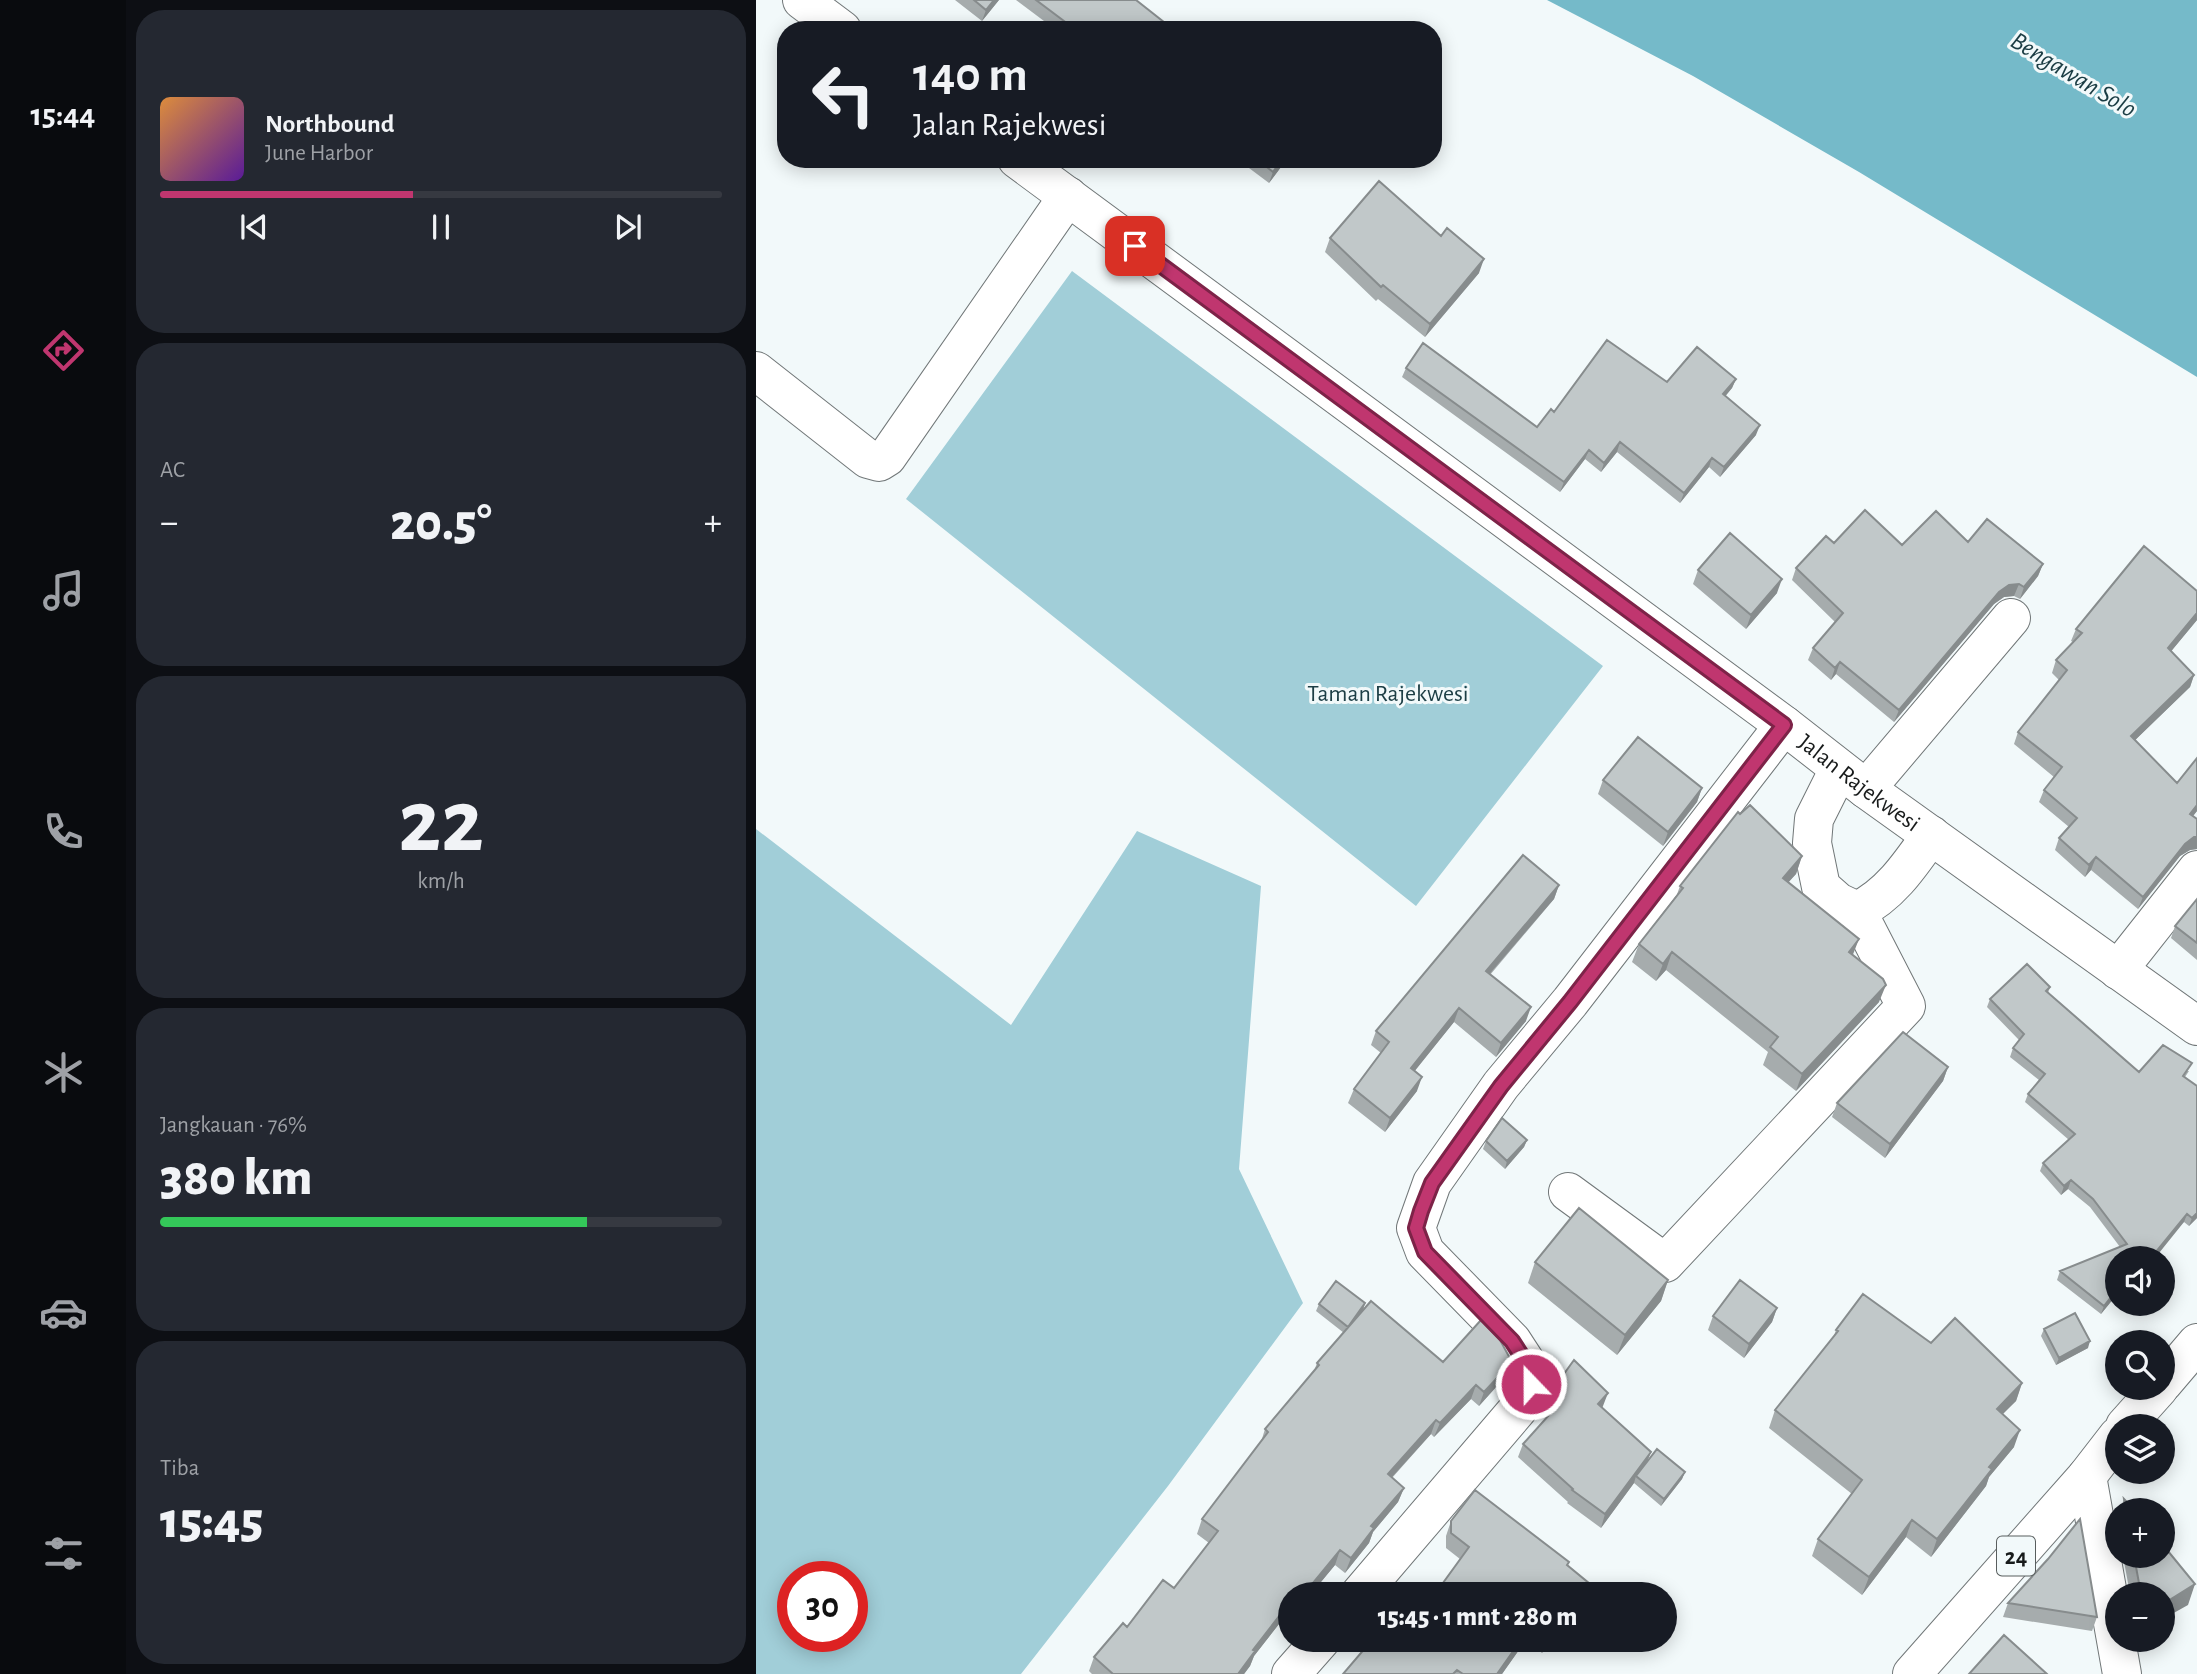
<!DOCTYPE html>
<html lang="id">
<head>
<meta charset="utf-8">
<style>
  body { margin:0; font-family:"Alegreya Sans",sans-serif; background:#242831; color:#f1f3f6; height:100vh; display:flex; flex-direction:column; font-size:26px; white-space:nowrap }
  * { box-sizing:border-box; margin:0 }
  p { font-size:23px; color:#9ea1a6 }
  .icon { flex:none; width:38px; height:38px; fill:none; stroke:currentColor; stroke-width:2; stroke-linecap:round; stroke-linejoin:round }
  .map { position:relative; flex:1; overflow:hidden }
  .panel { display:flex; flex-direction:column; gap:10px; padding:10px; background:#0d0f14; width:630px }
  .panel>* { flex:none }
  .guide { position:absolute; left:21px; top:21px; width:665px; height:147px; border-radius:28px; box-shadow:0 4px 18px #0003; background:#171b24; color:#f1f3f6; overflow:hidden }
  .fabs { position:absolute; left:1349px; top:1246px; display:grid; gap:14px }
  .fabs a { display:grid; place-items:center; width:70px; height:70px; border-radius:50%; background:#171b24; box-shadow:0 4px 18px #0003; font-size:35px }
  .speed { position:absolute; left:21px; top:1561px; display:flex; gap:14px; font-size:35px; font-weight:700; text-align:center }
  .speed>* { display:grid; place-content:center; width:91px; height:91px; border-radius:50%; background:#171b24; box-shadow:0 4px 18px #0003; line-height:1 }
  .speed .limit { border:10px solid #d22; background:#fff; color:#111 }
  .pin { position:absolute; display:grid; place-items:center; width:60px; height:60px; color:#fff; margin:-30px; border-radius:14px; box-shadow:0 4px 10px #0006 }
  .me { position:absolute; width:77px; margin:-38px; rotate:338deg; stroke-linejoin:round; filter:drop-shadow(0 0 5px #0008) }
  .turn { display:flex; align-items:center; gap:24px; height:147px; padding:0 21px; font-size:32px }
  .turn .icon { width:91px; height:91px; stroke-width:2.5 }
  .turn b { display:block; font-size:49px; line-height:60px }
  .big { font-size:52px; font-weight:800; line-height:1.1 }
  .panel .tile { flex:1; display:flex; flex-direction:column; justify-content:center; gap:10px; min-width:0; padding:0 24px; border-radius:28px; background:#242831 }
  .panel .dial { align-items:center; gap:0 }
  .dial b { font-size:91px; line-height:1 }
  .song { display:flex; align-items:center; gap:21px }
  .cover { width:84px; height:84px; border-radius:10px; background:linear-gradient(135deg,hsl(30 70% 55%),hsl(270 70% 35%)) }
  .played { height:7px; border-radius:4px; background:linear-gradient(90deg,#c0366f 45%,#363941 45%) }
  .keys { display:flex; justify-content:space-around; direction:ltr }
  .heat { display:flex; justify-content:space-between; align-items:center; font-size:38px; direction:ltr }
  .charge { height:10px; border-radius:5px; background:linear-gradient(90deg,#34c759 76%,#363941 0) }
  .trip { position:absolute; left:522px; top:1582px; width:399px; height:70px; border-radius:35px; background:#171b24; box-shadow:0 4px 18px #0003; font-weight:800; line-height:70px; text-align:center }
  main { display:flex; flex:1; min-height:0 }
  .menu { display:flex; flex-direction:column; width:126px; justify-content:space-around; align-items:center; background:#090b0e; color:#9ea1a6 }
  .menu .icon { width:49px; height:49px }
  .menu .on { color:#c0366f }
  .menu b { font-size:32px; color:#f1f3f6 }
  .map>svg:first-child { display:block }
  .green { fill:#a1ced8; fill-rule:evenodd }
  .water { fill:#75bac9 }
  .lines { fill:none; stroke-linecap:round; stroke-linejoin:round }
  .minor-casing { stroke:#717778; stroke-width:40 }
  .highway-casing { stroke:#717778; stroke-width:40 }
  .minor { stroke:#fff; stroke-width:38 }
  .highway { stroke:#fff; stroke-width:38 }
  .wall { fill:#a6acad }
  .shaded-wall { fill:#878c8d }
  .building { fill:#c1c8c9; stroke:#878c8d; stroke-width:2 }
  .route-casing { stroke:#7d2348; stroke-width:18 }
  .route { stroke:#c0366f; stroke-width:12 }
  .labels { text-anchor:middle; stroke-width:6; stroke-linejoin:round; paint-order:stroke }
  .shield { fill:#f2f9fa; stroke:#595e5e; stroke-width:2 }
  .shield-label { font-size:23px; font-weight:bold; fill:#181b1b }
  .park-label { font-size:24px; fill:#1c3e45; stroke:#f2f9fa }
  .street-label { font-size:24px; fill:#181b1b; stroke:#f2f9fa }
  .water-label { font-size:26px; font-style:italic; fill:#1b3d44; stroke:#f2f9fa }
</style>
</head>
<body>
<main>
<nav class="menu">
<b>15:44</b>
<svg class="icon on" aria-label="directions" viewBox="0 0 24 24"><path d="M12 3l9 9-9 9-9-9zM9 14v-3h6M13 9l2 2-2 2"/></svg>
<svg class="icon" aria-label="music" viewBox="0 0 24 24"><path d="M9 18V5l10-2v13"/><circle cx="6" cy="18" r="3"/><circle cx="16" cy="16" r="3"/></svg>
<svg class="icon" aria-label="phone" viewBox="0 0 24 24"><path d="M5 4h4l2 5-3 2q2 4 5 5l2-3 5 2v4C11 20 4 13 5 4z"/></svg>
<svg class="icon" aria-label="climate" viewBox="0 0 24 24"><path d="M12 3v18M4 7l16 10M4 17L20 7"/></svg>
<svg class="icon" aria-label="car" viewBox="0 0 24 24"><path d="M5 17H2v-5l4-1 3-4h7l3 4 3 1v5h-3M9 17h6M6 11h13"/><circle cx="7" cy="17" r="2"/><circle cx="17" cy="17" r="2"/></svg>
<svg class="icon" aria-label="filters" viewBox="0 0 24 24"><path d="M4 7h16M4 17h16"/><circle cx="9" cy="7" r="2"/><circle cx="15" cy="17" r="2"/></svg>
</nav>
<section class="panel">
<div class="tile">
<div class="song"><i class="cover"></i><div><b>Northbound</b><p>June Harbor</p></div></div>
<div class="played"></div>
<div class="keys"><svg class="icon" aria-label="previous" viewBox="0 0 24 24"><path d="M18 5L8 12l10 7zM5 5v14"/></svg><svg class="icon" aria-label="pause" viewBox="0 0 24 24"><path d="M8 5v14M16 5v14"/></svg><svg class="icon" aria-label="next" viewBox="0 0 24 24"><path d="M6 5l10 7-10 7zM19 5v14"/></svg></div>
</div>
<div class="tile"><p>AC</p>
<div class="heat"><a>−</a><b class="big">20.5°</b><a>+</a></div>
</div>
<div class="tile dial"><b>22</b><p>km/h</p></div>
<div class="tile"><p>Jangkauan · 76%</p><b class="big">380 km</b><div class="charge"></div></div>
<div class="tile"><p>Tiba</p><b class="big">15:45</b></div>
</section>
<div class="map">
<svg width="1441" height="1674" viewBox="0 0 1441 1674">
  <rect width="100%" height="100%" fill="#f2f9fa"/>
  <!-- green -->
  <path class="green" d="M316 271 847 666 660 906 150 499Z
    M0 829 255 1025 381 831 505 886 483 1169 547 1303 412 1486 265 1674H0ZM37 1577H96V1636H37Z"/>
  <!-- water -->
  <path class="water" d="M791 0H1441V377L1103 172 937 76Z"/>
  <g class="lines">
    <!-- minor casing -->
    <g class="minor-casing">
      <path id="minor" d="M0 371 112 459 123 462 131 457 312 196
        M1110 789 1255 618
        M1101 911C1134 895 1154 865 1175 835
        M1362 970 1441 870
        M812 1192 909 1263 1150 1006 1101 911 1082 902 1065 887 1056 843 1058 819 1083 769
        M1331 1476 1366 1674
        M604 1594 762 1409 775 1384 769 1361 756 1341 669 1252 660 1228 676 1183 745 1085 814 1002 1028 725
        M535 1674 565 1640"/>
    </g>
    <!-- highway casing -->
    <g class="highway-casing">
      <g id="highway">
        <path d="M46 0 86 30"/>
        <path id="s1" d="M261 159 1028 725 1110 789 1441 1026"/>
        <path d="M1407 1383 1441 1343"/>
        <path d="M1369 1426 1403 1388"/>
        <path d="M1156 1674 1331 1476 1362 1436"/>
      </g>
    </g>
    <!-- minor -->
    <use href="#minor" class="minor"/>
    <!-- highway -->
    <use href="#highway" class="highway"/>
  </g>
  <!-- wall -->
  <path class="wall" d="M199 0H243L226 21Z
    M260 0H380L418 30H300Z
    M481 159H531L513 183Z
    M574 238 723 273 669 337 622 299 620 301 569 252Z
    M650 368 781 427 798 412 911 382 980 379 976 388 969 396 1000 435 964 477 953 467 924 503 861 452 845 472 829 459 804 492 646 377Z
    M1212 542 1287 564 1282 576 1264 599 1258 596 1248 597 1238 604 1138 722 1080 674 1075 680 1052 660 1057 648 1079 622 1036 580 1040 568 1078 543 1146 545Z
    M942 570 1021 593 990 629 937 584Z
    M1441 591V620L1415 651 1438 675 1434 687 1379 740 1421 783 1441 758V811L1437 816 1441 819V849L1434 850 1424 856 1382 909 1335 870 1329 877 1299 850 1303 838 1313 827 1283 802 1288 790 1298 777 1258 744 1262 732 1303 680 1296 673 1300 660 1317 642 1315 641 1320 629Z
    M847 780 946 788 941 802 907 846 842 794Z
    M1046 856 1040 874 1032 882 1097 955 1123 1002 1040 1091 1007 1065 1012 1052 910 970 900 981 876 962 883 944 920 897 924 886Z
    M803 885 798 899 734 975 770 1021 740 1057 698 1022 658 1071 661 1091 629 1132 592 1103 598 1089 625 1053 615 1045 620 1031Z
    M1441 899V960L1415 938 1419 926Z
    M1294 987 1292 993 1383 1072 1433 1071 1429 1077 1441 1086V1218L1433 1226 1428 1222 1362 1258V1293L1345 1314 1301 1280 1304 1271 1364 1247 1334 1207 1312 1189 1305 1195 1284 1171 1287 1163 1313 1140 1269 1102 1272 1094 1283 1080 1254 1057 1257 1048 1263 1040 1231 1007 1234 999Z
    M1192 1067 1187 1081 1129 1158 1076 1117 1081 1103Z
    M771 1140 768 1147 749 1169 727 1149 730 1141Z
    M779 1262 912 1280 905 1301 861 1355 772 1283Z
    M609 1303 607 1310 687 1362 750 1376 723 1406 715 1399 678 1437 675 1434 636 1478 648 1488 642 1502 617 1532 613 1543 589 1573 579 1565 555 1594H534V1618L530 1615 498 1656 494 1666 488 1674H336L333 1671 338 1657 371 1627 418 1588 453 1543 441 1534 446 1519 505 1442 509 1429 558 1371 561 1363 588 1333 560 1311 563 1304Z
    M1021 1308 1016 1322 988 1358 952 1330 957 1316Z
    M1288 1329 1332 1348 1300 1365 1285 1336Z
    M1080 1330 1175 1343 1266 1383 1260 1401 1246 1414 1258 1447 1233 1477 1230 1486 1175 1557 1150 1537 1106 1595 1056 1556 1062 1539 1096 1494 1013 1428 1019 1410 1078 1336Z
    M792 1396 847 1406 846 1408 892 1461 929 1472 926 1479 905 1506 878 1483 845 1528 811 1503 812 1502 762 1457 767 1444 793 1415 787 1409Z
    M1368 1499 1378 1510H1364Z
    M695 1521 813 1562 812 1565 834 1584 831 1594H679L704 1559 690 1548V1536Z
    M1367 1556H1407L1432 1605 1407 1594H1374Z
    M1252 1603 1341 1617 1336 1631 1247 1617Z
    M647 1640H796L786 1653 770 1640 746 1674H587L641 1647Z"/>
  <!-- shaded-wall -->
  <path class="shaded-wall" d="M238 0H243L226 21 230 10Z
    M526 159H531L513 183 517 172Z
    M728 259 723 273 669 337 674 324Z
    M980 379 976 388 963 404 967 394Z
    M1004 425 1000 435 964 477 968 467Z
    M864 442 861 452 845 472 848 463Z
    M833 450 829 459 804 492 808 482Z
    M956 458 953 467 924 503 928 493Z
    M1287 564 1282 576 1264 599 1268 587Z
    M1026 579 1021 593 990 629 995 615Z
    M1263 584 1258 596 1248 597 1238 604 1138 722 1143 710 1243 592 1253 585Z
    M1441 613V620L1408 660 1412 648Z
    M1084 662 1080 674 1075 680 1079 668Z
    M1438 675 1434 687 1371 748 1375 736Z
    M946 788 941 802 907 846 912 832Z
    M1441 805V811L1429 826 1434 814Z
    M1438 837H1441V849L1434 850 1424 856 1382 909 1387 897 1429 844Z
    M1046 856 1040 874 1021 895 1027 878Z
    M1340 857 1335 870 1329 877 1333 865Z
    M803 885 798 899 724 985 730 971Z
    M1103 939 1096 957 1093 952Z
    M916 952 910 970 900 981 907 964Z
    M1130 985 1123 1002 1040 1091 1046 1074Z
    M775 1007 770 1021 740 1057 745 1043Z
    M703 1008 698 1022 650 1082 655 1068Z
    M1192 1067 1187 1081 1129 1158 1134 1144Z
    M666 1077 661 1091 629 1132 634 1118Z
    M771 1140 768 1147 749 1169 751 1161Z
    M1315 1180 1312 1189 1305 1195 1308 1186Z
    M1441 1213V1218L1433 1226 1436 1218Z
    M1431 1214 1428 1222 1399 1258H1395Z
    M912 1280 905 1301 861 1355 869 1335Z
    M1362 1288V1293L1345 1314 1348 1306Z
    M609 1303 607 1310 589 1334 592 1327Z
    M1021 1308 1016 1322 988 1358 993 1344Z
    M1334 1341 1332 1348 1300 1365 1303 1358Z
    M756 1362 750 1376 723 1406 728 1392Z
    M1266 1383 1260 1401 1234 1427 1241 1409Z
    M720 1385 715 1399 678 1437 684 1423Z
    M852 1393 847 1406 837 1417 842 1404Z
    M680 1420 675 1434 626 1488 632 1474Z
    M1264 1430 1258 1447 1233 1477 1230 1486 1175 1557 1181 1539 1233 1467Z
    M895 1452 890 1465 880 1476 878 1483 845 1528 849 1514Z
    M929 1472 926 1479 905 1506 908 1499Z
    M648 1488 642 1502 617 1532 613 1543 589 1573 595 1558 615 1526Z
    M1156 1520 1150 1537 1106 1595 1113 1577Z
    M584 1550 579 1565 555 1594H548Z
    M834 1584 831 1594H826Z
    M1439 1584 1432 1605 1407 1619V1604Z
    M534 1602 530 1615 498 1656 494 1666 488 1674H482L497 1650Z
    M765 1640H770L746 1674H741Z
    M791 1640H796L786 1653Z"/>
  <!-- building -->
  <path class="building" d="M218 0H238L230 10Z
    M280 0H380L418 30H320Z
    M501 159H526L517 172Z
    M623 181 685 236 691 228 728 259 674 324 627 285 625 287 574 238Z
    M851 340 911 382 941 347 980 379 967 394 1004 425 968 467 956 458 928 493 864 442 848 463 833 450 808 482 650 368 667 343 781 427 795 409 798 412Z
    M1109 510 1146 545 1180 511 1212 542 1231 519 1287 564 1268 587 1263 584 1253 585 1243 592 1143 710 1084 662 1079 668 1057 648 1087 613 1040 568 1070 536 1078 543Z
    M974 533 1026 579 995 615 942 570Z
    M1388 546 1441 591V613L1412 648 1438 675 1375 736 1421 783 1441 758V805L1434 814 1441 819V837H1438L1429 844 1387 897 1340 857 1333 865 1303 838 1321 818 1288 790 1306 767 1262 732 1311 670 1300 660 1326 633 1320 629Z
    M882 737 946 788 912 832 847 780Z
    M994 805 1046 856 1027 878 1103 939 1093 952 1127 979 1130 985 1046 1074 1014 1047 1022 1037 916 952 907 964 883 944 927 888 924 886 982 812 984 814Z
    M767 855 803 885 730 971 775 1007 745 1043 703 1008 655 1068 666 1077 634 1118 598 1089 633 1042 620 1031Z
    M1441 899V943L1419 926Z
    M1271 964 1294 987 1290 991 1383 1072 1407 1045 1436 1063 1427 1076 1441 1086V1213L1436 1218 1431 1214 1395 1258H1362V1288L1348 1306 1304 1271 1371 1244 1337 1199 1315 1180 1308 1186 1287 1163 1319 1134 1272 1094 1289 1074 1257 1048 1268 1034 1234 999Z
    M1147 1032 1192 1067 1134 1144 1081 1103Z
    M746 1118 771 1140 751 1161 730 1141Z
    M823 1208 912 1280 869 1335 779 1262Z
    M984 1280 1021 1308 993 1344 957 1316Z
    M580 1281 609 1303 592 1327 563 1304Z
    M1107 1294 1175 1343 1199 1318 1266 1383 1241 1409 1264 1430 1233 1467 1236 1469 1181 1539 1156 1520 1113 1577 1062 1539 1106 1480 1019 1410 1082 1331 1080 1330Z
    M615 1301 687 1362 725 1320 744 1340 756 1362 728 1392 720 1385 684 1423 680 1420 632 1474 648 1488 615 1526 618 1528 595 1558 584 1550 548 1594H534V1602L497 1650 499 1651 482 1674H357L338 1657 367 1623 371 1627 407 1580 418 1588 462 1531 446 1519 512 1432 509 1429 563 1365 561 1363Z
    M1319 1313 1334 1341 1303 1358 1288 1329Z
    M818 1360 852 1393 842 1404 895 1452 849 1514 816 1490 817 1489 767 1444 802 1405 792 1396Z
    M901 1449 929 1472 908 1499 880 1476Z
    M719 1490 813 1562 811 1565 834 1584 826 1594H679L713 1547 695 1533V1521Z
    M1368 1499 1378 1510H1370Z
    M1324 1519 1341 1617 1252 1603 1292 1559Z
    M1407 1545 1439 1584 1407 1604V1594H1385L1378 1556H1407Z
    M1248 1635 1291 1674H1213Z
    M616 1640H633L641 1647 647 1640H765L741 1674H707L701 1670 697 1674H587Z"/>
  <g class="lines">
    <!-- route casing -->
    <g class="route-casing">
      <path id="route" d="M379 246 1028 725 814 1002 745 1086 676 1183 665 1211 660 1228 669 1252 756 1341 769 1361 775 1384"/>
    </g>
    <!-- route -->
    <use href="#route" class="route"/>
  </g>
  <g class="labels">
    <!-- shield labels -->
    <rect class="shield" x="1241" y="1536.5" width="38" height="39" rx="5"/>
    <g class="shield-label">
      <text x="1260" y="1564">24</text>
    </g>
    <!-- park labels -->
    <g class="park-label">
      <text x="632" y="701">Taman Rajekwesi</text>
    </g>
    <!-- street labels -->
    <g class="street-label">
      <text dy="8" stroke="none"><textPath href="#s1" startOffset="1048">Jalan Rajekwesi</textPath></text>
    </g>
    <!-- water labels -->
    <g class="water-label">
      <text transform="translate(1318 74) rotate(31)" y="9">Bengawan Solo</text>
    </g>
  </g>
</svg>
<div class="fabs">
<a><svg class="icon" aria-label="sound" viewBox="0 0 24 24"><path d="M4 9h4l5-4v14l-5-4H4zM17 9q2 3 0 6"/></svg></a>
<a><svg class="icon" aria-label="search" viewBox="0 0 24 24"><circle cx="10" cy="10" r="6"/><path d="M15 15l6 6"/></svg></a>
<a><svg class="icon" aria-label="layers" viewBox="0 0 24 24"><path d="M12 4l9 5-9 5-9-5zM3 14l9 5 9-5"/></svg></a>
<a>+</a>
<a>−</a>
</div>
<div class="speed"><div class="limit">30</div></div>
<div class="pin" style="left:379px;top:246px;background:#d93025"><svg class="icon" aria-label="arrive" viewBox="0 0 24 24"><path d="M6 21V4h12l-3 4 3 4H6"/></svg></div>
<svg class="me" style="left:775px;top:1384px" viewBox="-20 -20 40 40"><circle r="17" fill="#c0366f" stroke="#fff" stroke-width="3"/><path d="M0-11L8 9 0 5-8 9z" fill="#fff"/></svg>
<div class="trip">15:45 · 1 mnt · 280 m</div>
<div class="guide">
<div class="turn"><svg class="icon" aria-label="left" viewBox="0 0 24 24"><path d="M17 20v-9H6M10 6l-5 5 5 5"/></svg><div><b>140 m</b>Jalan Rajekwesi</div></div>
</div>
</div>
</main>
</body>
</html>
